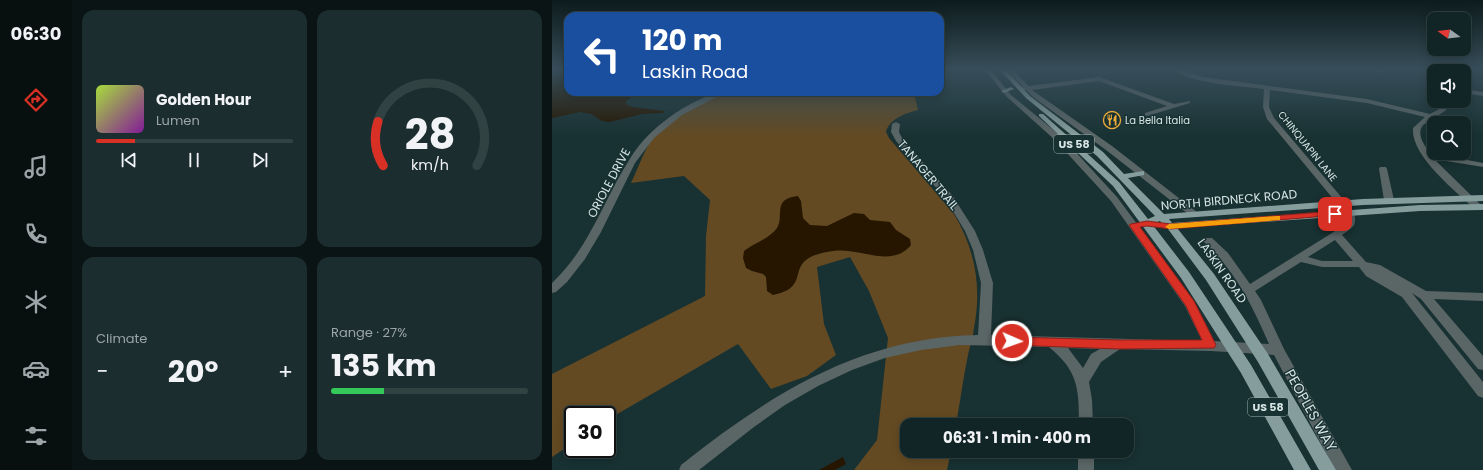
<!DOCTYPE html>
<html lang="en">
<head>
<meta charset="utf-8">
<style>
  body { margin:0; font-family:Poppins,sans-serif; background:#1b2d2e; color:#f1f3f6; height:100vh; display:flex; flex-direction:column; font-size:15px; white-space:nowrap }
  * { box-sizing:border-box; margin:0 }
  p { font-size:13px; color:#9ca5a7 }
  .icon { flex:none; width:22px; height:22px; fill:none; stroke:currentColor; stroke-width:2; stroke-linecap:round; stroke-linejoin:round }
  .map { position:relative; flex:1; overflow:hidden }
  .drawer { display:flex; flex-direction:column; gap:10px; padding:10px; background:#0a1415; width:480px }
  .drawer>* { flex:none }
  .banner { position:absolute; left:12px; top:12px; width:380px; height:84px; border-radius:12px; box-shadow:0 2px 10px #0003,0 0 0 1px #314243; background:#1a4fa0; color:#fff; overflow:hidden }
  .needle { width:26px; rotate:285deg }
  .fabs { position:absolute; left:875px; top:12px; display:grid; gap:8px }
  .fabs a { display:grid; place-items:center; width:44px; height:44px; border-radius:8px; background:#122526; box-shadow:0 2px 10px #0003,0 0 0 1px #314243; font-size:20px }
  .speed { position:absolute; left:12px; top:406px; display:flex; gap:8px; font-size:20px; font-weight:700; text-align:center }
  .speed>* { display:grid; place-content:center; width:52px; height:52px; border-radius:50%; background:#122526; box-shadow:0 2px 10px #0003,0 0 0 1px #314243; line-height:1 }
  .speed .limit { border:2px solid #111; border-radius:6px; background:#fff; color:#111 }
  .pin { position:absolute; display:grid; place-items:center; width:34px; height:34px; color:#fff; margin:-17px; border-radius:8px; box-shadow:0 2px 6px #0006 }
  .me { position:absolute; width:44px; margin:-22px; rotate:92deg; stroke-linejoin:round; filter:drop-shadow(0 0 3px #0008) }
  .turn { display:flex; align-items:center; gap:14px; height:84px; padding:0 12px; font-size:18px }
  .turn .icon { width:52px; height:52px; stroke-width:2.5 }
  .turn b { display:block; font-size:28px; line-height:34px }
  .big { font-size:30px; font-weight:700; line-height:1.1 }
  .drawer .widget { flex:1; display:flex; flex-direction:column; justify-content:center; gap:6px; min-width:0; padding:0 14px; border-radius:12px; background:#1b2d2e }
  .drawer .dial { align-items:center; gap:0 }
  .dial svg { height:104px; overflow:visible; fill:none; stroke:#314243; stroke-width:7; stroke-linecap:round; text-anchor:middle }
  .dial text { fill:#f1f3f6; stroke:none }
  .song { display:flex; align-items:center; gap:12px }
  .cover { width:48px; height:48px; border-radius:6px; background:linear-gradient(135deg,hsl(80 70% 55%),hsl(290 70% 35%)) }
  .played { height:4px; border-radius:2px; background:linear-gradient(90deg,#d93025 20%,#314243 20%) }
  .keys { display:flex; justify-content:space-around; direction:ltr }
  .heat { display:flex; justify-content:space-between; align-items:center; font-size:22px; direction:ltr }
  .charge { height:6px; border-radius:3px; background:linear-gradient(90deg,#34c759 27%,#314243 0) }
  .drawer .tiles { flex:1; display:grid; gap:10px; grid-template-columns:repeat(2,1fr) }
  .trip { position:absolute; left:348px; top:418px; width:234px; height:40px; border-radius:12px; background:#122526; box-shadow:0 2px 10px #0003,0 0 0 1px #314243; font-weight:700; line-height:40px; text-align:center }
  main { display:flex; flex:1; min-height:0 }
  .tabs { display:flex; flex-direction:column; width:72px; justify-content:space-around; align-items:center; background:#070f0f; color:#9ca5a7 }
  .tabs .icon { width:28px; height:28px }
  .tabs .on { color:#d93025 }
  .tabs b { font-size:18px; color:#f1f3f6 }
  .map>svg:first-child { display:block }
  .green { fill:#634a23 }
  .water { fill:#261600 }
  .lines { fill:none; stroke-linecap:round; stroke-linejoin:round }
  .minor { fill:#5a6566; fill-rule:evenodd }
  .major { fill:#869d9e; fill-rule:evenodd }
  .route { fill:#d93025; stroke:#8d1f18 }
  .slow { fill:#f59e0b }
  .labels { text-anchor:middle; stroke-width:3; stroke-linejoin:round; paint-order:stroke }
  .far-poi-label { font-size:10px; fill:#d6e5e5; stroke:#183132; text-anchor:start }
  .far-street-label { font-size:10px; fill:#d6e5e5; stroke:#183132 }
  .shield { fill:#183132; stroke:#9dafaf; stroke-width:1 }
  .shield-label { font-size:11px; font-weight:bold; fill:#d6e5e5 }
  .street-label { font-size:12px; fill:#d6e5e5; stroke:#183132 }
  .near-street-label { font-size:14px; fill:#d6e5e5; stroke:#183132 }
</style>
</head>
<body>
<main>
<nav class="tabs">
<b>06:30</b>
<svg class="icon on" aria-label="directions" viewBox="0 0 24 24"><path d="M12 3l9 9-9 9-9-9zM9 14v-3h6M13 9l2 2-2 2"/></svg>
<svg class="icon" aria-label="music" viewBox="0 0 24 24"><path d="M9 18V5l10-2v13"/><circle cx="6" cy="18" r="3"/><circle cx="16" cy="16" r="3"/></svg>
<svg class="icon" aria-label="phone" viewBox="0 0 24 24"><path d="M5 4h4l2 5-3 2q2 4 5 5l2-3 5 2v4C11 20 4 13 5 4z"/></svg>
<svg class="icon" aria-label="climate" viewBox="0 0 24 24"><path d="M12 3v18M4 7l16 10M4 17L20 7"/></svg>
<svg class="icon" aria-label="car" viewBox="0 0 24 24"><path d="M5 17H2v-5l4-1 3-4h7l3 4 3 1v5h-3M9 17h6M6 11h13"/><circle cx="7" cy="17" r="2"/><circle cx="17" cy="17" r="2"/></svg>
<svg class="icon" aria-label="filters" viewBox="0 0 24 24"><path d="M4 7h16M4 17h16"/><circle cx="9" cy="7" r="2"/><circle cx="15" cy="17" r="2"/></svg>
</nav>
<section class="drawer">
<div class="tiles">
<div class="widget">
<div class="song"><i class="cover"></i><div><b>Golden Hour</b><p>Lumen</p></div></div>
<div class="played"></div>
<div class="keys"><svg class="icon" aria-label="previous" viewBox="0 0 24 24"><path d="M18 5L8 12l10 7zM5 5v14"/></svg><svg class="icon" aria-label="pause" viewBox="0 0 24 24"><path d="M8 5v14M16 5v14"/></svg><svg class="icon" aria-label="next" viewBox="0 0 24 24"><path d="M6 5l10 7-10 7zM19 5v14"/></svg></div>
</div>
<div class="widget dial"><svg viewBox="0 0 100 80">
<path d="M14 69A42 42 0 1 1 86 69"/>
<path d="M14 69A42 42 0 0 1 10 35" stroke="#d93025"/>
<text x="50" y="56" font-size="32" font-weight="700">28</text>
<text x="50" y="72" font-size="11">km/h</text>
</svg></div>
<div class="widget"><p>Climate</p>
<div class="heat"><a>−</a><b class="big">20°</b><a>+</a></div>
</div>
<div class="widget"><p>Range · 27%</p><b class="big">135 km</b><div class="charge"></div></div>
</div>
</section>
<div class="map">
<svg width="931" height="470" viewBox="0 0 931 470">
  <rect width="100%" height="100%" fill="#183132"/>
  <!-- green -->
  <path class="green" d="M176 92H362L366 110C354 113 337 119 334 132L337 138 402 214C423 249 430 287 422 328 421 337 418 346 416 355 411 379 408 402 404 425H355V451H399L395 470H302L325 440 336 338 317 291 298 257 265 267 272 324 284 355 255 376 219 389 186 344 55 420V415H21V443L0 457V374L153 296 154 236 158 200 132 176 79 183C85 171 90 156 97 144 113 117 149 103 176 92Z"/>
  <!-- water -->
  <path class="water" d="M0 70H16V92H86L74 101V104L80 107 113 111 111 113 90 114 58 122 50 121 39 114 28 112 0 118Z
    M246 196 249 201 251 218 258 225 275 226 302 213 312 214 318 220 338 222 344 230 358 239 359 245C339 269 309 247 281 251 274 252 263 254 257 258 238 269 256 288 221 295L215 291 214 277 211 274 200 271 194 268 191 258 192 251C202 243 217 239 225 228 233 216 219 199 246 196Z
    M291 457 294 464 283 470H267Z"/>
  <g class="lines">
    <!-- minor -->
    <path class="minor" d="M433 70H439L459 95 509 136 565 197 642 301 662 341 717 344C700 305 684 272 652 242L651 240 652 238H660L676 253 698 284 780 233 793 224 792 212 715 119 711 107 712 89C690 86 639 84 623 70H630L651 77 815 99 878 114 889 108 895 101H901L893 111 871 125C864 134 872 145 878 153L931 163V167L882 159 929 205 931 207 926 210 923 209C904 192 858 155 861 128L873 117 815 103 718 90 717 107 722 118 802 212C805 227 801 227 790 235L814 262 828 265 874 291 931 293V301L882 299 931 356V370L926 369 869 299 860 293 931 382V398L926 396 850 297 814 276 807 267H770L749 262 703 291 709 300 732 349 800 470H783L722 355 659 351 568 349 549 362 537 382 540 400 541 425H527C527 388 526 371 497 347L408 345 369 350 333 358 300 370 266 386 233 405 202 427 147 470H127L129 465C218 394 309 337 426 335L429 283 421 250 413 231 393 198 344 141 339 132 340 124 344 122 348 124 347 132 351 140 400 195 423 231 431 250 441 283 439 335 650 341 633 306 559 201 503 140 455 97ZM783 240 801 261H770L756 257ZM516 348 548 349 539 354 531 368Z
      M455 70H461L477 86 547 77 622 104 638 101V103L595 116 593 115V113L615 106 547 81 480 90 560 146 646 213 648 215 646 217H640L554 150 481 97 474 90H469V88L471 87Z
      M825 70H831L827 73 825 72Z
      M907 70H913L912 72Z
      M912 89 931 92V96L912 93Z
      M165 92H174L130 115 102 138 83 163 49 232 33 259 15 282 4 292 0 293V283C39 246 51 200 79 157 99 126 131 105 165 92Z
      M828 167H834L835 169 842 200 840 202 837 203 832 200 827 169Z
      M526 451H542V470H526Z"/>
    <!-- major -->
    <path class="major" d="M448 70H454L478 96 551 152 572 174 592 171V175L576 178 612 214 811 199 931 195V201L811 205 617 219 620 223 868 205 931 204V210L868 211 625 228 662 274 716 354 784 470H767L706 362 654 280 616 229 612 228 611 225 608 221 600 224 637 272 699 365 759 470H742L689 373 629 278 561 186 487 116V114H491L567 182 596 219 603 216 545 156 474 98Z
      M459 87 462 89 452 93 449 91Z"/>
  </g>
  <!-- sky -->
  <linearGradient id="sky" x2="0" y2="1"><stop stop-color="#0d1b1c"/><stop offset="0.51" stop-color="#374e5a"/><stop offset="1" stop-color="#374e5a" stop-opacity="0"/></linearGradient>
  <rect width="931" height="136" fill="url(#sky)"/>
  <!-- route -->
  <path class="route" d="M783 211 786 212V215L619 229 595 226 588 227 642 301 664 345 662 348 567 349 460 345 456 344 454 341 456 338 460 337 567 340H650L634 306 577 225 579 224 595 221 619 224Z"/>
  <!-- slow -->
  <path class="slow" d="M725 216H728V220L617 229 613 227 617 224Z"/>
  <!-- icons -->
  <defs>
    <g id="restaurant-ring" transform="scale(0.9)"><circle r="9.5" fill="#183132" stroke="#ebaa39" stroke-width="1.5"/><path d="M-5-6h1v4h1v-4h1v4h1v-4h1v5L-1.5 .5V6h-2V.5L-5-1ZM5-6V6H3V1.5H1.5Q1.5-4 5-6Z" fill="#ebaa39"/></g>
  </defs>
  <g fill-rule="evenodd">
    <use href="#restaurant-ring" x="560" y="120"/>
  </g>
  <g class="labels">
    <!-- far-poi labels -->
    <g class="far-poi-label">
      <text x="573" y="124">La Bella Italia</text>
    </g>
    <!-- far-street labels -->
    <g class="far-street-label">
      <text transform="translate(756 146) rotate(51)" y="4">CHINQUAPIN LANE</text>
    </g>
    <!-- shield labels -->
    <g class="shield">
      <rect x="502" y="135" width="40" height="18" rx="3"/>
      <rect x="696" y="398" width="40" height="18" rx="3"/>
    </g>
    <g class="shield-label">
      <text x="522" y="148">US 58</text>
      <text x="716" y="411">US 58</text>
    </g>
    <!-- street labels -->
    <g class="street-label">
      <text transform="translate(376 175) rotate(50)" y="4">TANAGER TRAIL</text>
      <text transform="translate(57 183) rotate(-62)" y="4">ORIOLE DRIVE</text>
      <text transform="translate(677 200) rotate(-5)" y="4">NORTH BIRDNECK ROAD</text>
      <text transform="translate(670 271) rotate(55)" y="4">LASKIN ROAD</text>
    </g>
    <!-- near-street labels -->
    <g class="near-street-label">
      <text transform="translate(759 410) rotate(61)" y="5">PEOPLES WAY</text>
    </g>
  </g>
</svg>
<div class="fabs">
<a><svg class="needle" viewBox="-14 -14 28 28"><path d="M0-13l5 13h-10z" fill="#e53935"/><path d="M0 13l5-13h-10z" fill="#9ca5a7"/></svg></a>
<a><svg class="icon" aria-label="sound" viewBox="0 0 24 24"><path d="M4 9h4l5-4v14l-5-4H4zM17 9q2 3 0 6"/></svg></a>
<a><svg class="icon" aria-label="search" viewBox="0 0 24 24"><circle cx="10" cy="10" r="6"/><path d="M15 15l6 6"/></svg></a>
</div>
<div class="speed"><div class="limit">30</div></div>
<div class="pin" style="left:783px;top:214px;background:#d93025"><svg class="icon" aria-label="arrive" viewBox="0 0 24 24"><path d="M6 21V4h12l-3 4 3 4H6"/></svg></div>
<svg class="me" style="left:460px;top:341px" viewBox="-20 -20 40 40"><circle r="17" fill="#d93025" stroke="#fff" stroke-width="3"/><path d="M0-11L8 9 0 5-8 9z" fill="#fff"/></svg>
<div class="trip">06:31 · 1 min · 400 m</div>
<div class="banner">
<div class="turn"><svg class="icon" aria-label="left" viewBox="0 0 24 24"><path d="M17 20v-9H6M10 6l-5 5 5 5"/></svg><div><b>120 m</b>Laskin Road</div></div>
</div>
</div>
</main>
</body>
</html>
